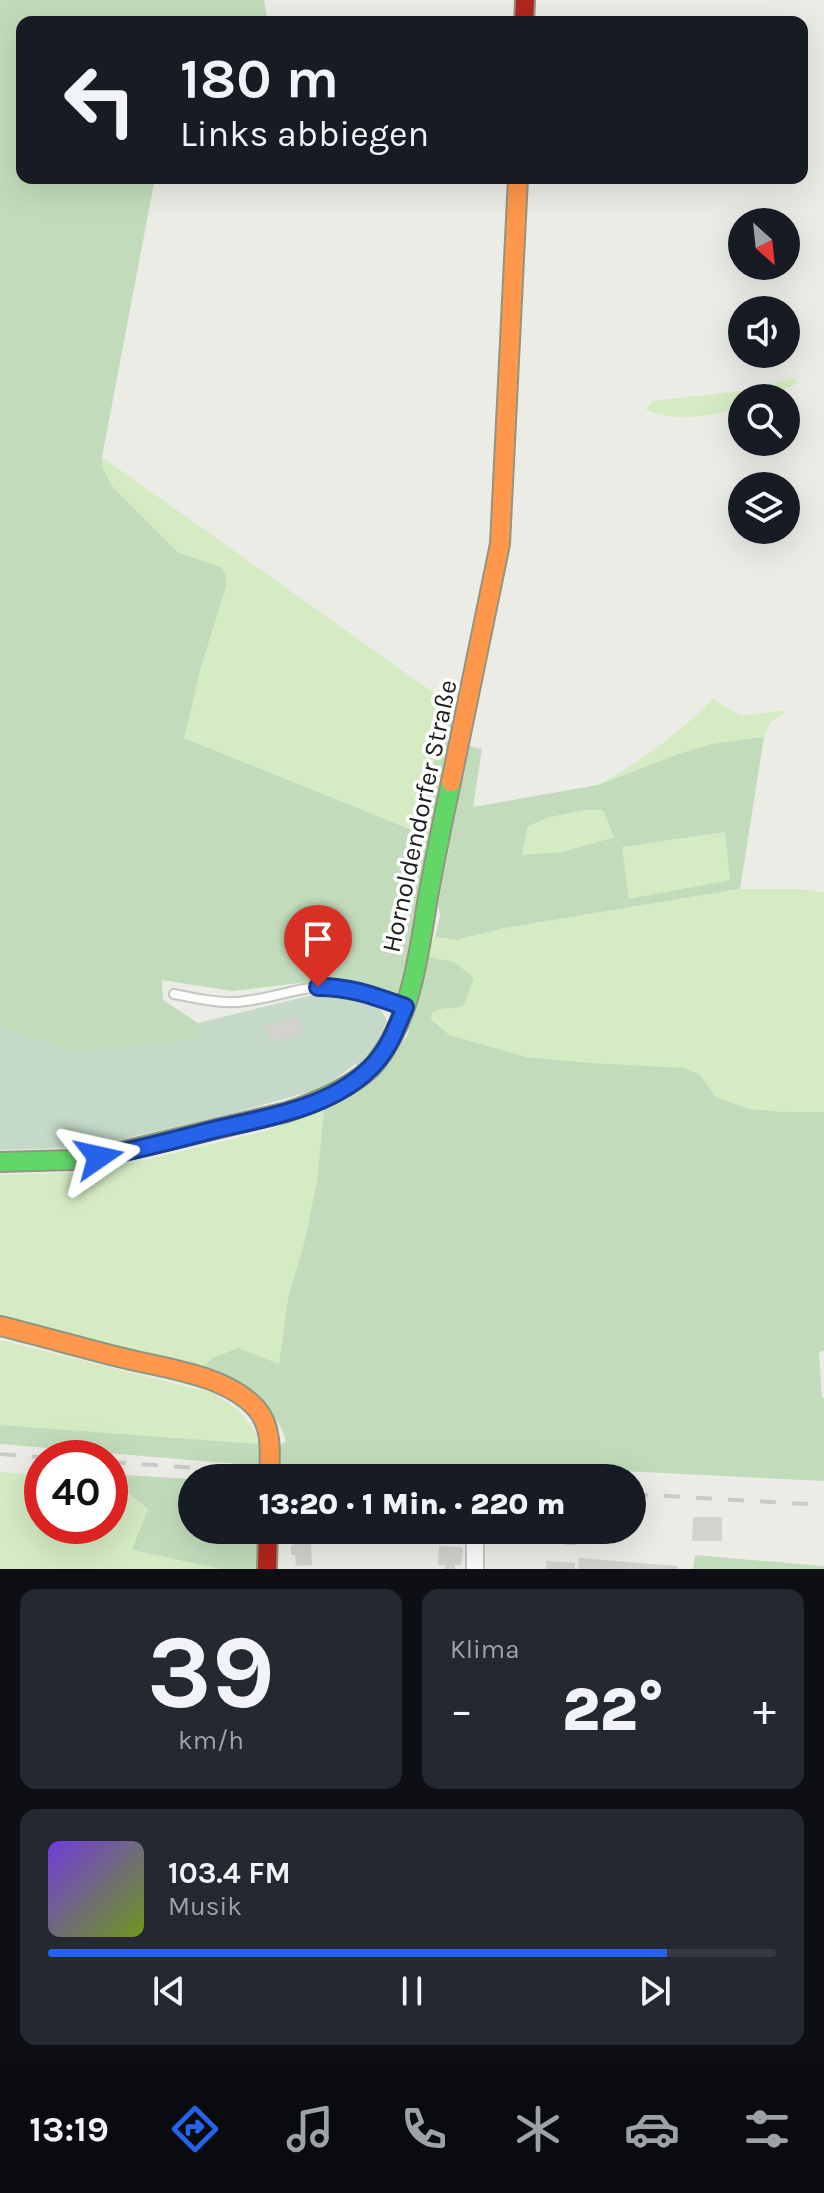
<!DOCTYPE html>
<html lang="de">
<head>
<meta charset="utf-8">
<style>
  body { margin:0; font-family:Karla,sans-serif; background:#242831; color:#f1f3f6; height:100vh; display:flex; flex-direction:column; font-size:30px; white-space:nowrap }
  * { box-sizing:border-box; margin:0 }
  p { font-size:26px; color:#9ea1a6 }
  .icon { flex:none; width:44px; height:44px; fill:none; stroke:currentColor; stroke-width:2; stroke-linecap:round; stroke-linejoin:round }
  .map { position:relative; height:1569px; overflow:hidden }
  .sheet { display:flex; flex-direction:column; gap:20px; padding:20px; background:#0d0f14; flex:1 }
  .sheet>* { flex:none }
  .banner { position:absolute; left:16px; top:16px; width:792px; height:168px; border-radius:16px; box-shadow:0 8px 32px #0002; background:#171b24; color:#f1f3f6; overflow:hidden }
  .needle { width:52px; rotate:153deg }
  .tools { position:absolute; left:728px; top:208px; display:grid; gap:16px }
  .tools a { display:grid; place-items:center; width:72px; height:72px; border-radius:50%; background:#171b24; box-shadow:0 8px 32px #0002; font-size:40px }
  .speed { position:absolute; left:24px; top:1440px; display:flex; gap:16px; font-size:40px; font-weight:700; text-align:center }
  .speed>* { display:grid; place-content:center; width:104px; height:104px; border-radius:50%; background:#171b24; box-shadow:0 8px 32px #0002; line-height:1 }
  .speed .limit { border:12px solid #d22; background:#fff; color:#111 }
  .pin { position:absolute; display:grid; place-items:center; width:68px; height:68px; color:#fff; margin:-82px -34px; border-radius:50% 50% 50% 0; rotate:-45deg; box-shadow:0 0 8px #0007 }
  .pin .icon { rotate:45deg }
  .me { position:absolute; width:88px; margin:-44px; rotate:79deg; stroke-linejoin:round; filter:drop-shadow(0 0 6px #0008) }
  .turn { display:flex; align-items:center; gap:28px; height:168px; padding:0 32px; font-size:36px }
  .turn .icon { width:104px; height:104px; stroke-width:2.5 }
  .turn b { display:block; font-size:56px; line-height:68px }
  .big { font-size:60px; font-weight:800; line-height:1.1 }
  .sheet .widget { flex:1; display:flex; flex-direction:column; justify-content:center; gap:12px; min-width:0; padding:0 28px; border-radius:16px; background:#242831 }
  .sheet .dial { align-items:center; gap:0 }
  .dial b { font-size:104px; line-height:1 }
  .song { display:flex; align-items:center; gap:24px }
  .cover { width:96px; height:96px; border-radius:12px; background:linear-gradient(135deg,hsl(260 70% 55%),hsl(80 70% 35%)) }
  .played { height:8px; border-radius:4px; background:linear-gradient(90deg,#2563eb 85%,#363941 85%) }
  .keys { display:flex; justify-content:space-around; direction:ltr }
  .heat { display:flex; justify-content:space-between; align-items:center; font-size:44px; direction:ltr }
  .sheet .tiles { flex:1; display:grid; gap:20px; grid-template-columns:1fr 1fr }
  .widget:last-child { grid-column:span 2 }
  .trip { position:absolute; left:178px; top:1464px; width:468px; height:80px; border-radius:40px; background:#171b24; box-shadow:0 8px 32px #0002; font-weight:800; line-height:80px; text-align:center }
  .tab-bar { display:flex; height:128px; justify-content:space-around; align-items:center; background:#090b0e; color:#9ea1a6 }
  .tab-bar .icon { width:56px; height:56px }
  .tab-bar .on { color:#2563eb }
  .tab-bar b { font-size:36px; color:#f1f3f6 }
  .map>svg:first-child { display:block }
  .grass { fill:#d4ebc4 }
  .forest { fill:#c2dcbb; fill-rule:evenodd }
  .cemetery { fill:#c4d9c8 }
  .building { fill:#d3d2ce }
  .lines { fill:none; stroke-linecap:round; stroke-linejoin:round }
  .lane-casing { stroke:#c5c5c3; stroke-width:12 }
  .street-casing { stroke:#c5c5c3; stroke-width:20 }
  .fast-casing { stroke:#91977e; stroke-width:22 }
  .slow-casing { stroke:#91977e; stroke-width:22 }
  .jam-casing { stroke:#91977e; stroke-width:22 }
  .lane { stroke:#fcfcfb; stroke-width:8 }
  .street { stroke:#fcfcfb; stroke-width:16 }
  .fast { stroke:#63d668; stroke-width:18 }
  .slow { stroke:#ff974d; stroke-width:18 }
  .jam { stroke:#b3261e; stroke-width:18 }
  .rail { stroke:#cacac9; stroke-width:4; stroke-dasharray:16 16; stroke-linecap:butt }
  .route-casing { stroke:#184099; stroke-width:20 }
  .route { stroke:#2563eb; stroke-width:14 }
  .labels { text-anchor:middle; stroke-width:7; stroke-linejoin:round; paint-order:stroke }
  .street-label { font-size:26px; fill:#1e1e1e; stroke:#fff }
</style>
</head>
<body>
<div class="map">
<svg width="824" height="1569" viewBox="0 0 824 1569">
  <rect width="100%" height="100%" fill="#ecece7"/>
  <!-- grass -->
  <path class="grass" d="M793 378 798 383 766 398H742V408C705 416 683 423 646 410L652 401 742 391Z
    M102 457 448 703 418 832 183 738 201 667 226 587 221 567 179 553 113 487 103 469Z
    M713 699 741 716 787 710 770 723 764 737 710 744 681 753 598 785C644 759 676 736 713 699Z
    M585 810H603L615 836 561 852 522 856 528 826 550 817Z
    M725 832 730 880 629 900 621 847Z
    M740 889H798L824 892V1112H785L749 1109 716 1097 700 1075 526 1057 448 1035 431 1019 432 1012 440 1007 456 1008 422 956 435 937 456 940 505 928Z
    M324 1109 317 1181 305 1240 288 1298 279 1364 199 1370 0 1315V1175L77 1172 149 1159 266 1131Z
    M0 1340 213 1393C238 1409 248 1416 260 1444L0 1425Z
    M0 1472 42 1476V1526H110V1484L118 1485 148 1509 133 1550 221 1569H0Z"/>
  <!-- forest -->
  <path class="forest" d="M0 0H264L268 22H22V178H155L102 457 103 469 113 487 179 553 221 567 226 576V587L201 667 184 738 417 832 448 703 461 711 400 1001 341 978 233 991 162 980 163 1000 198 1023 203 1039 74 1052 0 1027Z
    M764 737 740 889 505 928 456 940 435 937 440 916 438 904 469 746 482 749 473 807 598 785 681 753 711 744ZM585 810H603L614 837 561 852 522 855 528 826 550 817ZM725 832 730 880 629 899 622 847Z
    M422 956 454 962 474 978 464 1005C451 1011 445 1005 432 1013L431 1019 449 1035 526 1057 590 1063 684 1068 700 1075 716 1097 749 1109 785 1112H824V1351L819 1352 822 1398H824V1481L520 1466 276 1468 278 1447 286 1441C276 1402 232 1387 199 1370L213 1358 238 1348 279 1364 288 1298 305 1240 317 1181 324 1109 401 1045 408 1034 411 1009Z
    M0 1425 260 1444 262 1466 0 1444Z
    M110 1474 192 1479 190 1535 218 1530H260L259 1569H221L132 1550 148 1509 118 1485 110 1484Z
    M695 1555 824 1566V1569H693Z"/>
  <!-- cemetery -->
  <path class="cemetery" d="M317 994C349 994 373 987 387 1021L375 1046 358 1066 355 1064 335 1079 312 1091 219 1117 105 1143 72 1148 0 1150V1027L74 1052 202 1039 198 1023Z"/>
  <!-- building -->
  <path class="building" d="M299 1016 303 1033 270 1042 265 1025Z
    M693 1517H722V1541H692Z
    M190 1530H218L217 1538 189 1535Z
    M294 1538H311L312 1565 296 1566 295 1555H291V1545H294Z
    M439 1546 461 1547 463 1549 461 1565H455V1569H445V1565H438Z
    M579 1558 678 1566V1569H578Z
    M546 1561 575 1563V1569H546Z"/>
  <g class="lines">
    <!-- lane casing -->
    <g class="lane-casing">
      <path id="lane" d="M174 994C194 998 216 1003 236 1002 271 1000 306 983 341 987 362 989 381 999 401 1006"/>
    </g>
    <!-- street casing -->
    <g class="street-casing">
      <path id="street" d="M475 1530V1569
        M524 1530 572 1535"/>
    </g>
    <!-- fast casing -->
    <g class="fast-casing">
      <path id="fast" d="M0 1162 73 1160 99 1157 287 1112C314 1103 360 1084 377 1061 412 1016 419 952 428 897 435 859 443 820 451 782"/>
    </g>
    <!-- slow casing -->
    <g class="slow-casing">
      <path id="slow" d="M451 782 500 544 518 178
        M0 1326C40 1336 79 1347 119 1357 161 1368 225 1374 256 1408 273 1427 270 1454 269 1478"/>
    </g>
    <!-- jam casing -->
    <g class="jam-casing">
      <path id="jam" d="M524 22 525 0
        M267 1569 268 1530"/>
    </g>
    <!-- lane -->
    <use href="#lane" class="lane"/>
    <!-- street -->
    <use href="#street" class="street"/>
    <!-- fast -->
    <use href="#fast" class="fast"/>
    <!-- slow -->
    <use href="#slow" class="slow"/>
    <!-- jam -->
    <use href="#jam" class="jam"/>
    <!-- rail -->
    <path class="rail" d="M0 1454 51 1458
      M110 1462 343 1478
      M632 1494 824 1505"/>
  </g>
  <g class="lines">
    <!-- route casing -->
    <g class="route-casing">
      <path id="route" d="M99 1157C137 1150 175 1140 213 1130 268 1117 337 1107 376 1062 390 1046 397 1026 405 1007 374 996 352 987 318 987"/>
    </g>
    <!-- route -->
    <use href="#route" class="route"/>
  </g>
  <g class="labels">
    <!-- street labels -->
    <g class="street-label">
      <text transform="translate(419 816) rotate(-78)" y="9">Hornoldendorfer Straße</text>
    </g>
  </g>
</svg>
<div class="tools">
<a><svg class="needle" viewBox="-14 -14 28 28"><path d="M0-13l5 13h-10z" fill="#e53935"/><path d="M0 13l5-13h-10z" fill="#9ea1a6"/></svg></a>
<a><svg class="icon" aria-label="sound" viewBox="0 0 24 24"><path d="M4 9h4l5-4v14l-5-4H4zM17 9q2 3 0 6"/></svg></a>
<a><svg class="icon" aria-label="search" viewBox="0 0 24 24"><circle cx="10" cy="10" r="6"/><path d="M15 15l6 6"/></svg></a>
<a><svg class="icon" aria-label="layers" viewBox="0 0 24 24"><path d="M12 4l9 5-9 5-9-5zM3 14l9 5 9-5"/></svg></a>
</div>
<div class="speed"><div class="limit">40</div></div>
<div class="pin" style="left:318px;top:987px;background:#d93025"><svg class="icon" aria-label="arrive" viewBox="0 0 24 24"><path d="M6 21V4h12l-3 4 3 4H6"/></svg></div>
<svg class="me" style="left:99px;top:1157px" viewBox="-20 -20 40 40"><path d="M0-17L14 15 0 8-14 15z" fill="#2563eb" stroke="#fff" stroke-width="4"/></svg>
<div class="trip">13:20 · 1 Min. · 220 m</div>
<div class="banner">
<div class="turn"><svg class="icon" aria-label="left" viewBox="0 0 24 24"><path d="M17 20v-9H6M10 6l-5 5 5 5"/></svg><div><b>180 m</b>Links abbiegen</div></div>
</div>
</div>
<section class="sheet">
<div class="tiles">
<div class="widget dial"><b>39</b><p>km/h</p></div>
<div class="widget"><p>Klima</p>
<div class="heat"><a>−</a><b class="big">22°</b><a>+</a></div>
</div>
<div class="widget">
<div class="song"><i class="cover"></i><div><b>103.4 FM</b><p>Musik</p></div></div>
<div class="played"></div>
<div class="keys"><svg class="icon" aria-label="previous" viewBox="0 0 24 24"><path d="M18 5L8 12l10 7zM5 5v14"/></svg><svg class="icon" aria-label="pause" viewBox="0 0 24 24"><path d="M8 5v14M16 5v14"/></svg><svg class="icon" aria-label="next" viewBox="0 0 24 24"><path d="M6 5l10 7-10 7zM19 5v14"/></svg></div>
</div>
</div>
</section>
<nav class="tab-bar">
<b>13:19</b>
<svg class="icon on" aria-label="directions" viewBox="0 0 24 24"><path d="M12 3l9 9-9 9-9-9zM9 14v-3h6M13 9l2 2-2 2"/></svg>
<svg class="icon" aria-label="music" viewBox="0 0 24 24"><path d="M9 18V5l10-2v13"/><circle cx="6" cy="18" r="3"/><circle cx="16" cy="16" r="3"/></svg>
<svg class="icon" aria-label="phone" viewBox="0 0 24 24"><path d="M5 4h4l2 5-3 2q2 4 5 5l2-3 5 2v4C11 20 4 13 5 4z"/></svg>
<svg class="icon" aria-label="climate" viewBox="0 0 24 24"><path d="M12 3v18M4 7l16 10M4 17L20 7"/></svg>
<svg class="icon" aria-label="car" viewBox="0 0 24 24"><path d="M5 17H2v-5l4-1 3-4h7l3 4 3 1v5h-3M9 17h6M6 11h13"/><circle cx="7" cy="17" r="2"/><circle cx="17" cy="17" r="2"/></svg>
<svg class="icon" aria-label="filters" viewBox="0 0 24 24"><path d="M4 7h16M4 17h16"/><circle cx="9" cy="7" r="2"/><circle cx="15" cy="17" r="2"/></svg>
</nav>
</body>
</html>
